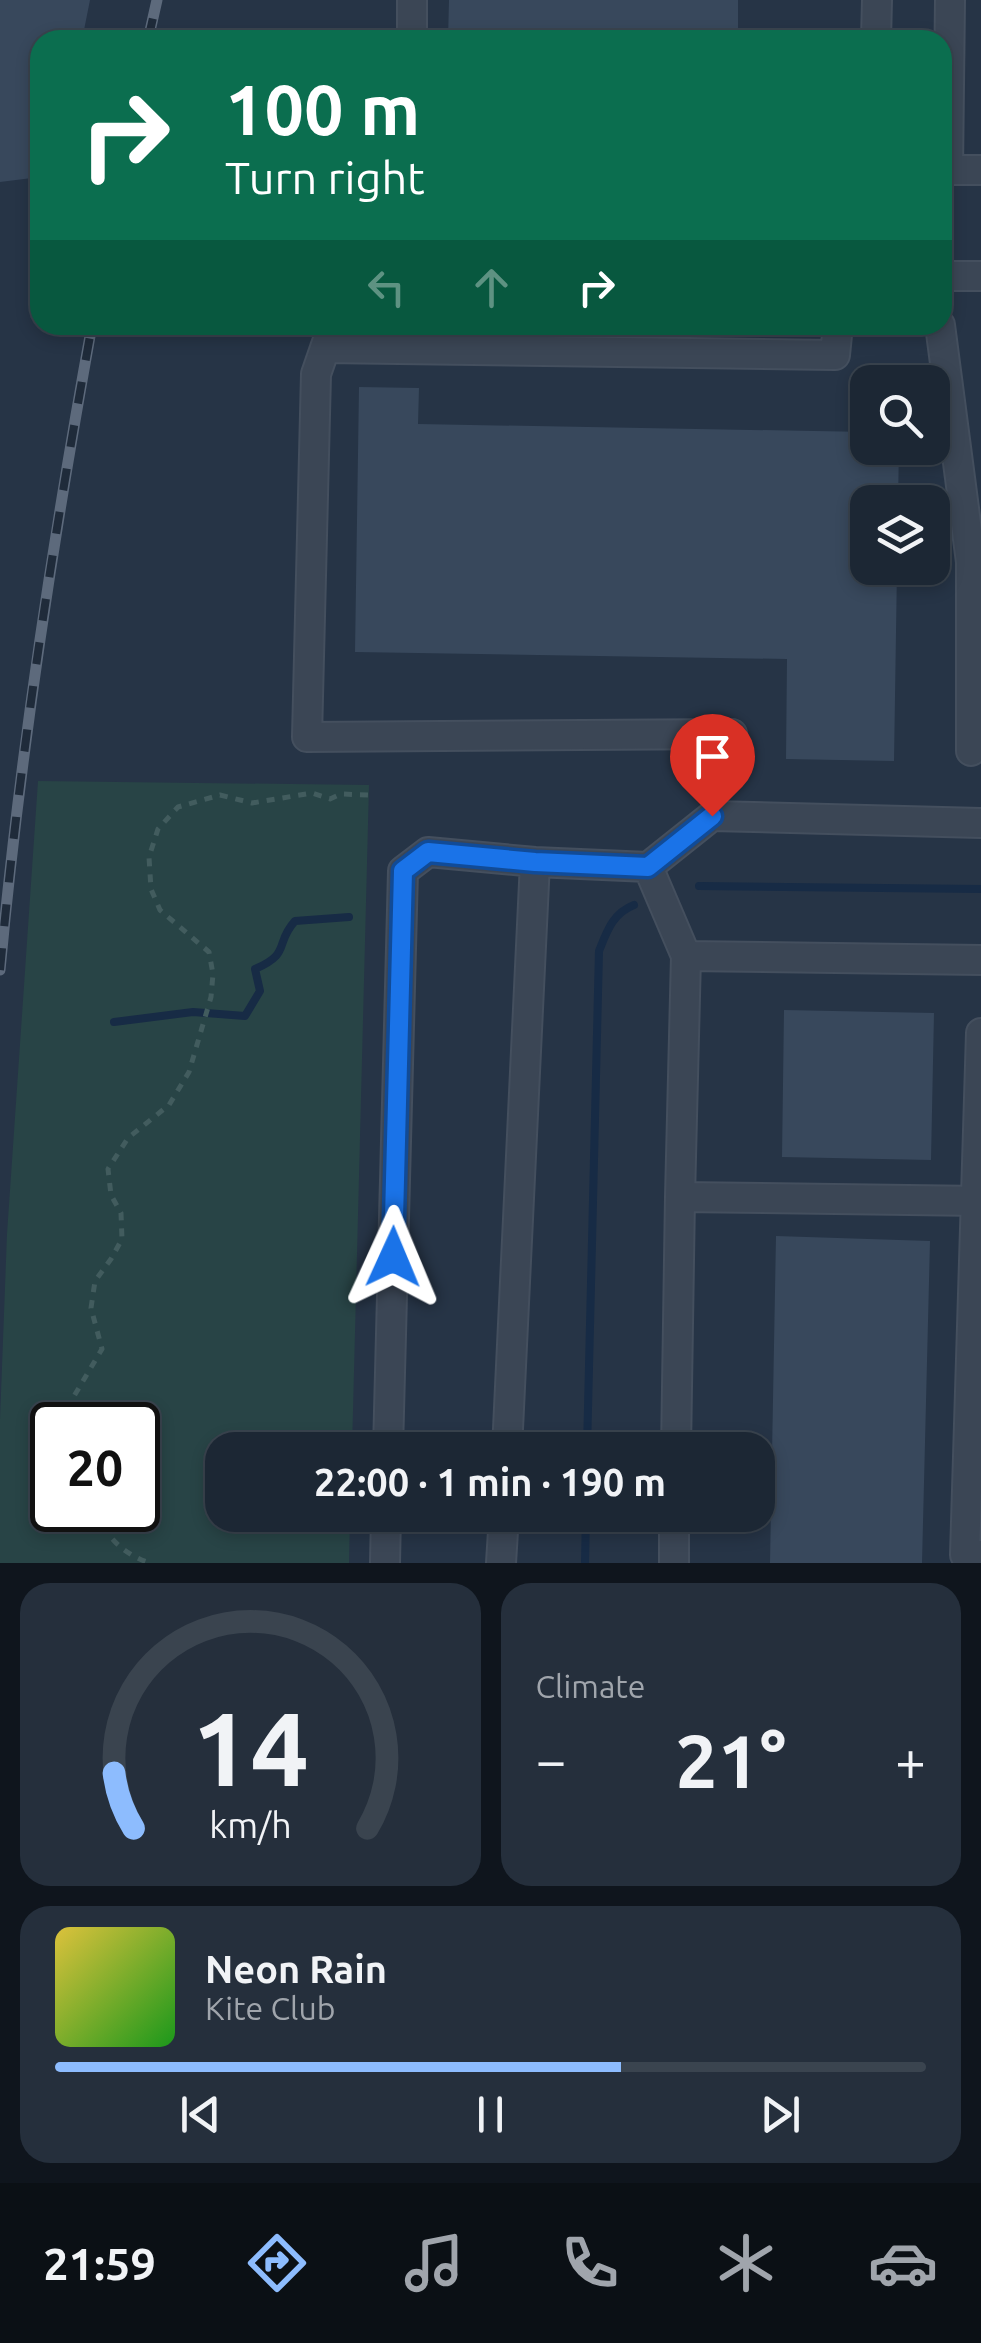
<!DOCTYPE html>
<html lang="en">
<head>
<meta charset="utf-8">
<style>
  body { margin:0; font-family:Ubuntu,sans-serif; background:#252f3c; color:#f1f3f6; height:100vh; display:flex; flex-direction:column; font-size:38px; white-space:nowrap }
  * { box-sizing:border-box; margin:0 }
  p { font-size:32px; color:#a0a5ac }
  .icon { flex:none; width:55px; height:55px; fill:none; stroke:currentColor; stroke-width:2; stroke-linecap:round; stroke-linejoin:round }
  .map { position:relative; height:1563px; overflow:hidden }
  .panel { display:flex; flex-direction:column; gap:20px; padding:20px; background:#0f151d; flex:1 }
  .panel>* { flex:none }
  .hud { position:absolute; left:30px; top:30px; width:922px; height:305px; border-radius:30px; box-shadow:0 5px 15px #0003,0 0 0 2px #3a444f; background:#0b6e4f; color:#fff; overflow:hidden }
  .fabs { position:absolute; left:850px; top:365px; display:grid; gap:20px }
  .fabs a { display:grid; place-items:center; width:100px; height:100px; border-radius:20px; background:#1c2734; box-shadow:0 5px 15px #0003,0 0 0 2px #3a444f; font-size:50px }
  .speed { position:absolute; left:30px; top:1402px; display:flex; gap:20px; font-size:50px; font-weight:700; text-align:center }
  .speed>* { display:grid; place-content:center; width:130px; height:130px; border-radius:50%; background:#1c2734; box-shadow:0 5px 15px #0003,0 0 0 2px #3a444f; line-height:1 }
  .speed .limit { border:5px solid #111; border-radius:15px; background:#fff; color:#111 }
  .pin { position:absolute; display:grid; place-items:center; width:85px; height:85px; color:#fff; margin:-102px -42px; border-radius:50% 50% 50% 0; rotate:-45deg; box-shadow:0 0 10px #0007 }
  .pin .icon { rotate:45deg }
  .me { position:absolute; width:110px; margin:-55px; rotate:1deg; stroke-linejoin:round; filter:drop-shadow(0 0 8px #0008) }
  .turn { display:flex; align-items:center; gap:35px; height:210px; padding:0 30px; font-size:45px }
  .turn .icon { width:130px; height:130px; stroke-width:2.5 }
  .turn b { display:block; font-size:70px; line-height:85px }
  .lanes { display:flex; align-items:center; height:95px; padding:0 30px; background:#0003; justify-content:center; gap:50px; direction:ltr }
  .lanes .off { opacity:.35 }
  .big { font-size:75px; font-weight:600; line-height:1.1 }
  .panel .tile { flex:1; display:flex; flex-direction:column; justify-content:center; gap:15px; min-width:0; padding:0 35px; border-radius:30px; background:#252f3c }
  .panel .dial { align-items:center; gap:0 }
  .dial svg { height:260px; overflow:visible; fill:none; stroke:#3a444f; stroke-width:7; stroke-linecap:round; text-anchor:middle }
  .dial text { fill:#f1f3f6; stroke:none }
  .song { display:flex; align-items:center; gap:30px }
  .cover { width:120px; height:120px; border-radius:15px; background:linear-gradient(135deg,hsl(50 70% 55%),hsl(120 70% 35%)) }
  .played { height:10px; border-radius:5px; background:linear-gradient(90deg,#8dbcfe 65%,#3a444f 65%) }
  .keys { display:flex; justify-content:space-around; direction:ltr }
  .heat { display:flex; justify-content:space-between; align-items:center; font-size:55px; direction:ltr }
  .panel .tiles { flex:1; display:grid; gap:20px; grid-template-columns:1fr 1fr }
  .tile:last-child { grid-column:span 2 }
  .trip { position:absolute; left:205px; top:1432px; width:570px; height:100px; border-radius:30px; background:#1c2734; box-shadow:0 5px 15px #0003,0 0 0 2px #3a444f; font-weight:600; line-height:100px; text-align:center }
  .dock { display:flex; height:160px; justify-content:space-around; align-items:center; background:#0b1015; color:#a0a5ac }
  .dock .icon { width:70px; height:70px }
  .dock .active { color:#8dbcfe }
  .dock b { font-size:45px; color:#f1f3f6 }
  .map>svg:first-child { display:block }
  .green { fill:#284446; fill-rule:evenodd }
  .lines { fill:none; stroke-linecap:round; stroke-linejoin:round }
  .stream { stroke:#172b45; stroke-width:8 }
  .building { fill:#38485c }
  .minor-casing { stroke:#444f5e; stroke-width:32 }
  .path { stroke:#425c5e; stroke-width:5; stroke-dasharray:8 8; stroke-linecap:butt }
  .minor { stroke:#3b4655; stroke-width:28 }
  .rail-casing { stroke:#5d6a7c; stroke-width:11 }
  .rail { stroke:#1f2b3a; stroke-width:8; stroke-dasharray:22; stroke-linecap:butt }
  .route-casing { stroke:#114b97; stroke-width:25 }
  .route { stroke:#1a73e8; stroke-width:18 }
</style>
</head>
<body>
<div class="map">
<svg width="981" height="1563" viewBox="0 0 981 1563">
  <rect width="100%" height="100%" fill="#263446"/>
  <!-- green -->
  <path class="green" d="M38 781 369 785 352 1450H222V1515H350L349 1563H0V1420L7 1234ZM52 1425H138V1510H52Z"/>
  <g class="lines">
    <!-- stream -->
    <path class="stream" d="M699 886 981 889
      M114 1022 193 1012 245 1016 260 991 255 969C292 953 274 944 295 921L349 917
      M587 1450 599 951C607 931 613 913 634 905
      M585 1563 586 1515"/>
  </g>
  <!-- building -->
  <path class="building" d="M0 0H90L82 40H40V177L0 182Z
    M449 0H738V40H448Z
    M359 387 419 388 418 424 868 432V448H899L898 502H868V568H897L894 761 786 759 787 659 355 652Z
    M784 1010 934 1013 931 1160 782 1157Z
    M776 1236 930 1241 922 1563H770Z"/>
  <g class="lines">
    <!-- minor casing -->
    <g class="minor-casing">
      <path id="minor" d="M412 40V0
        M876 40 877 0
        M942 170H981
        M948 170 950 0
        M942 276H981
        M333 325 316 374 307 737 732 734
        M940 325 971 562H981
        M325 348 835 355 838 325
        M971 751V562
        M981 823 712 816 648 867 686 956 981 960
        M686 956 680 1197 981 1201
        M981 1033 965 1555H981
        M388 1450 403 871 428 852 535 862 648 867
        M507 1450 535 862
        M676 1450 680 1197
        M385 1563 386 1515
        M501 1563 504 1515
        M674 1563V1515"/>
    </g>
    <!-- path -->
    <path class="path" d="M67 1425V1408L102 1349 91 1308 95 1281 111 1259 122 1239 121 1213 111 1195 108 1169 128 1138 169 1105 189 1072 211 997 213 974 209 952 160 910 151 889 149 857 158 829 178 807 220 795 252 803 312 793 330 799 341 794 368 795
      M101 1510C100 1535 127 1556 150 1563"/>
    <!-- minor -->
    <use href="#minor" class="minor"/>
    <!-- rail casing -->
    <g class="rail-casing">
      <path id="rail" d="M148 40 157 0
        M0 970C20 753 53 539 92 325"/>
    </g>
    <!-- rail -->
    <use href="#rail" class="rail"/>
  </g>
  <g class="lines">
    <!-- route casing -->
    <g class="route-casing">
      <path id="route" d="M393 1257 403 871 428 852 535 862 648 867 712 816"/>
    </g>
    <!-- route -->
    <use href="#route" class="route"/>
  </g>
</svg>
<div class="fabs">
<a><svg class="icon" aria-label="search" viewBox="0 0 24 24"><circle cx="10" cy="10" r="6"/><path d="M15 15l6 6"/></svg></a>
<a><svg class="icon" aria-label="layers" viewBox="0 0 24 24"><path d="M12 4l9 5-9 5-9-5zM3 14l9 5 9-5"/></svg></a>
</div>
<div class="speed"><div class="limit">20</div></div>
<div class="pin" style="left:712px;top:816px;background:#d93025"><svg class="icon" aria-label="arrive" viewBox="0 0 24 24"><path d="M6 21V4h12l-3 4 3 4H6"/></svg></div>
<svg class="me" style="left:393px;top:1257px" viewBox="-20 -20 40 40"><path d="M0-17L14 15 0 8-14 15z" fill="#1a73e8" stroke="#fff" stroke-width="4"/></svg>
<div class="trip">22:00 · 1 min · 190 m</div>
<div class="hud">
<div class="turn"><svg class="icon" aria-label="right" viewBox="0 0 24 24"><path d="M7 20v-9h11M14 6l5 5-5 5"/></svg><div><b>100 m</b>Turn right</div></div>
<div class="lanes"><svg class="icon off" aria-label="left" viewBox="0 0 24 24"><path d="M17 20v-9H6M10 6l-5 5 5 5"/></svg><svg class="icon off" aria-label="ahead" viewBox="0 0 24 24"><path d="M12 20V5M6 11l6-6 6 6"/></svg><svg class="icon" aria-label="right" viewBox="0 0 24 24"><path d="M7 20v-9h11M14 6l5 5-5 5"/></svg></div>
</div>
</div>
<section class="panel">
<div class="tiles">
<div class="tile dial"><svg viewBox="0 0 100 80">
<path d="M14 69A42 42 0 1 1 86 69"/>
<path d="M14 69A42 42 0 0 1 8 52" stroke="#8dbcfe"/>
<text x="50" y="56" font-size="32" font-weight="700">14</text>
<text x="50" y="72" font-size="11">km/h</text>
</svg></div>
<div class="tile"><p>Climate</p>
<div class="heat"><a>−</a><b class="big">21°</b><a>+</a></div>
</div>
<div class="tile">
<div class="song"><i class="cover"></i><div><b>Neon Rain</b><p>Kite Club</p></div></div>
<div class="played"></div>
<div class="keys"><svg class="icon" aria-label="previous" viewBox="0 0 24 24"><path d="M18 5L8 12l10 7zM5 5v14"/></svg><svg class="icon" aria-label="pause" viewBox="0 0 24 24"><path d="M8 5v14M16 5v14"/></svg><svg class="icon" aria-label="next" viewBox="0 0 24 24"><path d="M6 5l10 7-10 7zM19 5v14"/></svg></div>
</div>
</div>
</section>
<nav class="dock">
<b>21:59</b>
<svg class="icon active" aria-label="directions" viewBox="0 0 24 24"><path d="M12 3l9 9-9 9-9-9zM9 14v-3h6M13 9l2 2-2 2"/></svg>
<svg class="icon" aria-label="music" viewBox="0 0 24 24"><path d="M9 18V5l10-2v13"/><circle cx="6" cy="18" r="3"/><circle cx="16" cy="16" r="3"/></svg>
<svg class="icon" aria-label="phone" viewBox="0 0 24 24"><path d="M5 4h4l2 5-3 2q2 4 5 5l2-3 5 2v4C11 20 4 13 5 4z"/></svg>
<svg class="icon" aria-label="climate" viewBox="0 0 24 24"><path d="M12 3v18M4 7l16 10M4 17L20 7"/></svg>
<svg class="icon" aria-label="car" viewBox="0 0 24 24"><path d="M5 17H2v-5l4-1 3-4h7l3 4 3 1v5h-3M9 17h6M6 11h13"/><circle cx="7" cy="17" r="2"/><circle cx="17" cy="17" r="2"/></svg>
</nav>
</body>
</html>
